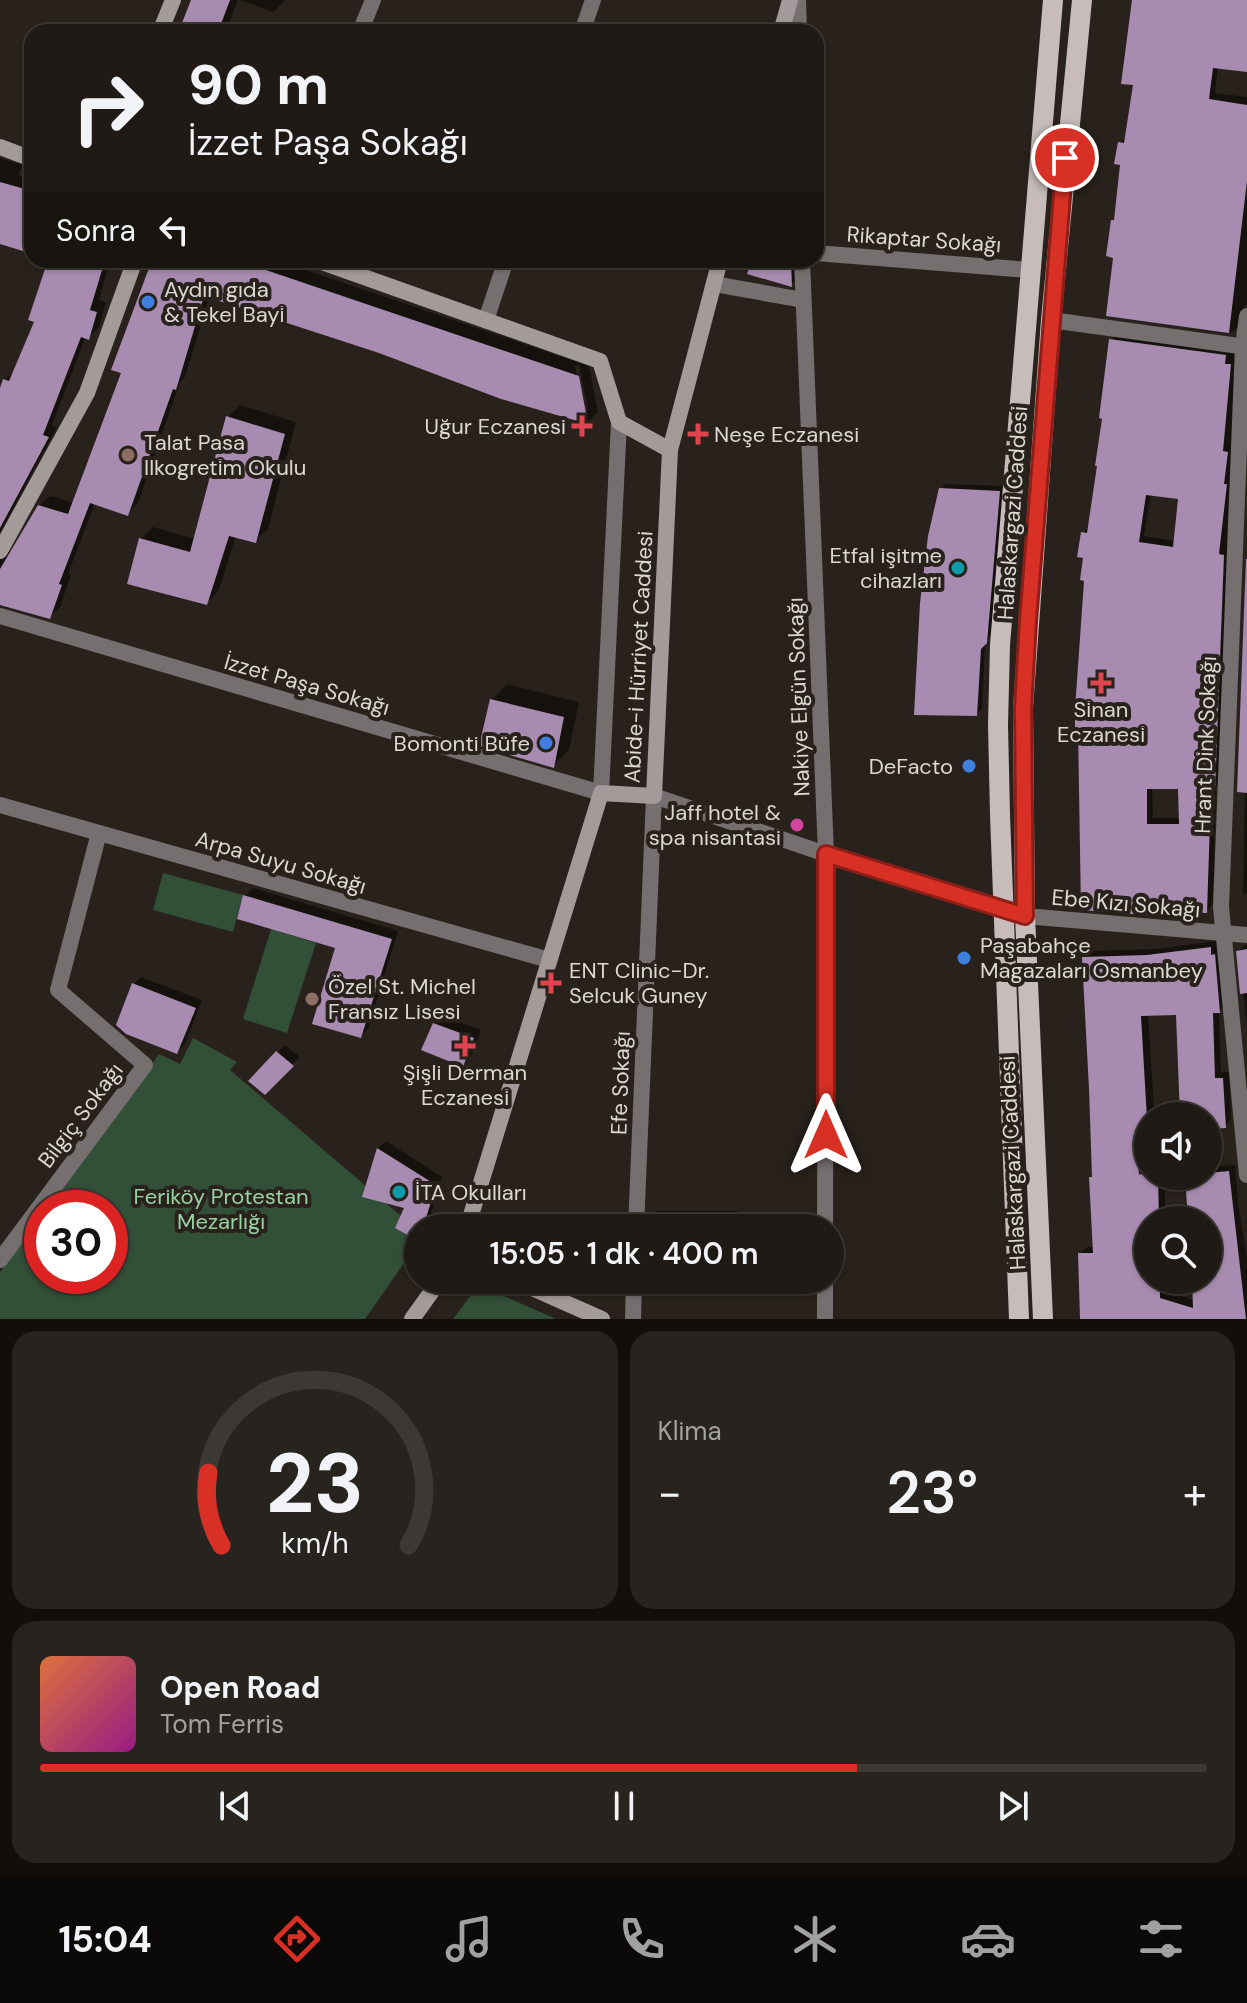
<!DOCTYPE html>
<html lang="tr">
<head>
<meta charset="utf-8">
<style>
  body { margin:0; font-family:"DM Sans",sans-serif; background:#27231e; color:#f1f3f6; height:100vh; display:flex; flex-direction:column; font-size:30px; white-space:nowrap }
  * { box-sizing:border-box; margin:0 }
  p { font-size:26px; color:#a1a1a0 }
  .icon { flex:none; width:44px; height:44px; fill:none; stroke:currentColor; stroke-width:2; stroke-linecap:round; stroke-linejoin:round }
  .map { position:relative; height:1319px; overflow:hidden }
  .details { display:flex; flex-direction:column; gap:12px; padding:12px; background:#110e0c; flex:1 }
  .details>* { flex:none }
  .guide { position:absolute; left:24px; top:24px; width:800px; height:244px; border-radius:24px; box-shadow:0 2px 6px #0004,0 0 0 2px #3c3834; background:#1f1a15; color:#f1f3f6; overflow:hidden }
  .fabs { position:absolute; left:1134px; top:1102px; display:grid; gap:16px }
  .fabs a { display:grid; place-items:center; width:88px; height:88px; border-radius:50%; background:#1f1a15; box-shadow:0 2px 6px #0004,0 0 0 2px #3c3834; font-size:40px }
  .speed { position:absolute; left:24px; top:1190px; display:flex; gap:16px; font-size:40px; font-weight:700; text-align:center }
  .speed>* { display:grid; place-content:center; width:104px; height:104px; border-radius:50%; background:#1f1a15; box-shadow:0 2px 6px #0004,0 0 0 2px #3c3834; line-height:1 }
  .speed .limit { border:12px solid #d22; background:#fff; color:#111 }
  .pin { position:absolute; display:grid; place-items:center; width:68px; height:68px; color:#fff; margin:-34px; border:4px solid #fff; border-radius:50%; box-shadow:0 2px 8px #0007 }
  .me { position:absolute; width:88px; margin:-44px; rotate:0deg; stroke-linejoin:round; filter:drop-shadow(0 0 6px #0008) }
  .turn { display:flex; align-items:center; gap:28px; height:168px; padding:0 32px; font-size:36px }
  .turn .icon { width:104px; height:104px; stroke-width:2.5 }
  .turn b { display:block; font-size:56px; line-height:68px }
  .then { display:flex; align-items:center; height:76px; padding:0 32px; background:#0003; gap:16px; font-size:30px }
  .big { font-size:60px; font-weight:600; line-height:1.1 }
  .details .tile { flex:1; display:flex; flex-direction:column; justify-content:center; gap:12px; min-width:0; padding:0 28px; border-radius:24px; background:#27231e }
  .details .dial { align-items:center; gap:0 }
  .dial svg { height:208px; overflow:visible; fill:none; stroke:#3c3834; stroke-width:7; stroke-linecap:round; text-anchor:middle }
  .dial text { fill:#f1f3f6; stroke:none }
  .song { display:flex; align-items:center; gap:24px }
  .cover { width:96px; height:96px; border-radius:12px; background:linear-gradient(135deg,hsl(20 70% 55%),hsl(310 70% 35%)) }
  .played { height:8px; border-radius:4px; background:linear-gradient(90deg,#d93025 70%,#3c3834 70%) }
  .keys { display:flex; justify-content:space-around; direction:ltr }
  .heat { display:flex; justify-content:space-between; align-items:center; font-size:44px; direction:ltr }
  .details .tiles { flex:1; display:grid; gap:12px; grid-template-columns:1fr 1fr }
  .tile:last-child { grid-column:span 2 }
  .trip { position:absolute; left:404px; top:1214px; width:440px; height:80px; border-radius:40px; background:#1f1a15; box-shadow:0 2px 6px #0004,0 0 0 2px #3c3834; font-weight:600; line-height:80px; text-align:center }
  .menu { display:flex; height:128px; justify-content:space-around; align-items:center; background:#0c0a08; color:#a1a1a0 }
  .menu .icon { width:56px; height:56px }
  .menu .selected { color:#d93025 }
  .menu b { font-size:36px; color:#f1f3f6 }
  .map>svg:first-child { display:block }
  .green { fill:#324f38 }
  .shadow { fill:#0007; fill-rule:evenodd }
  .building { fill:#a88bb0; fill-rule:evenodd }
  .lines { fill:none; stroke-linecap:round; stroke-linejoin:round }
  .street { stroke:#756f6f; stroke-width:16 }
  .secondary { stroke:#a39b9a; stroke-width:16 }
  .primary { stroke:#c7bcbb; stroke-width:20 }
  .route-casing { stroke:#8d1f18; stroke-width:20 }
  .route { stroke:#d93025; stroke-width:14 }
  .shop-dot { fill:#3f7fe0; stroke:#29221c; stroke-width:3 }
  .health-dot { fill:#e0444e; stroke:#29221c; stroke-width:3 }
  .education-dot { fill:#8d6e63; stroke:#29221c; stroke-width:3 }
  .culture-dot { fill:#0f9aa8; stroke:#29221c; stroke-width:3 }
  .hotel-dot { fill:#d1479c; stroke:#29221c; stroke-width:3 }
  .labels { text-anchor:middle; stroke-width:8; stroke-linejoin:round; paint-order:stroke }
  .street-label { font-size:22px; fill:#dcd8d4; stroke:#29221c }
  .poi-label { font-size:22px; fill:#dcd8d4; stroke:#29221c; text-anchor:start }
  .park-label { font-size:22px; fill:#96d2a2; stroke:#29221c }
</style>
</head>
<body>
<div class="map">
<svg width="1247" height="1319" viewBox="0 0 1247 1319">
  <rect width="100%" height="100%" fill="#29221c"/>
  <!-- green -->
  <path class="green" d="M163 873 243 895 233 932 153 910Z
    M271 929 316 943 287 1033 243 1019Z
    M193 1038 237 1062 230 1070 401 1216 396 1228 418 1243 365 1319H0V1272L42 1214V1276H110V1208H46L159 1054 180 1064Z
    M479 1285 556 1319H453Z"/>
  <!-- shadow -->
  <path class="shadow" d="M193 0H238L225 32H181Z
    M240 0H286L273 12Z
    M1134 0H1247V70L1218 66 1215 93 1247 97V304L1244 305 1240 325 1233 332 1108 315 1123 163 1120 143 1128 135 1135 84Z
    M0 158 22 165 18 175 32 178V252L0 242Z
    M46 260H110L99 300 106 302 99 327 89 337 86 336 52 425 57 427 0 533V395L5 380 15 370 37 321 49 263Z
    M155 260H276L589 366 598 412 588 422 502 397 379 351 210 296 185 377 180 382 138 503 127 514 95 503 68 574 71 575 60 607 49 617 0 604V546L6 551 13 552 39 506 50 496 74 503 124 372ZM579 365 588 411H584L575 366Z
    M754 260H807V269L791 285Z
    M1118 334 1237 350 1220 782 1216 786 1213 904 1206 911 1161 910 1157 914 1082 908 1077 709 1086 556 1083 533 1090 526 1099 464 1111 340ZM1151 493 1180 497 1175 541 1144 536ZM1152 787H1180L1181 818H1153Z
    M240 405 296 422 268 529 255 541 236 536 219 590 206 603 141 539 153 527 195 539 228 417Z
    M946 484 1004 486 991 636 985 642 982 709 976 714 941 489Z
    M1247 576V893L1243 894 1245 791Z
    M507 684 579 702 569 750 553 765 492 700Z
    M253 888 398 931 368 1029 361 1036 338 947 245 896Z
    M1217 941 1226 1004 1219 1011 1221 1072H1229L1231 1119 1225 1126 1208 1127V1116H1148V1134L1143 1135 1146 1168H1148V1176H1165V1220H1148V1280H1166V1291L1194 1300 1193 1280H1208V1220H1189L1187 1176H1208V1167L1235 1165 1238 1203 1247 1258V1319H1082L1080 1254 1087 1247H1095L1084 958 1091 951 1155 949ZM1178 1012 1182 1108 1154 1110 1148 1014Z
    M1245 945H1247V1026L1238 952Z
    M141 977 202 1000 185 1044 177 1052 134 984Z
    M442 1016 481 1030 471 1057 463 1065 434 1024Z
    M285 1045 300 1057 264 1092 251 1081Z
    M386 1141 442 1177 427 1228H418V1239L407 1206 365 1196 378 1149Z
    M657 1211H738V1228H648L649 1219Z"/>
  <!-- building -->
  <path class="building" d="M191 0H230L218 32H191L180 28Z
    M1132 0H1247V72L1213 68 1209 99 1247 105V181L1229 333 1106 316 1113 258 1106 256 1111 220H1114L1120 165 1114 164 1118 142 1124 143 1133 85 1121 84Z
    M0 182 32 191V234L26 252 0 244Z
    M48 260H105L90 310 97 312 89 340 81 337 43 435 49 437 0 528V388L3 379 9 381 34 322 28 320Z
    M152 260H236L579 376 588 424 501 399 379 353 204 296 176 390 173 389 128 516 90 503 59 584 62 585 50 619 0 605V569L38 505 68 514 121 373 111 370Z
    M752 260H791L792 287 747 274Z
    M1109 339 1226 355 1225 364H1231L1223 451 1228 452 1224 484H1227L1219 554 1224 555 1215 791H1211L1207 913 1158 912V916L1081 910 1078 730H1075V709L1084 581 1080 580 1083 558 1077 557 1081 532 1087 533 1097 466H1095L1102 419 1099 418ZM1146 495 1178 499 1173 547 1139 542ZM1147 789H1178L1179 824H1147Z
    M226 416 285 434 256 543 229 536 207 605 127 584 139 538 190 552Z
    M939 488 1000 491 987 643 981 649 977 716 914 715 920 603 928 536Z
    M1246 559H1247V793L1237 792Z
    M490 699 564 717 554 768 479 746Z
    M243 895 392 939 361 1038 312 1024 335 948 237 919Z
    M1211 947V955L1215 954 1220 1013H1213L1215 1078H1223L1226 1128 1208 1129V1116H1180L1176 1015 1141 1016 1148 1136 1136 1137 1139 1174 1158 1176 1159 1220H1148V1280H1160V1298L1193 1308 1192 1280H1208V1220H1188L1185 1176H1208V1173L1229 1171 1246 1319H1080L1078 1253H1093L1089 1177H1092L1089 1089 1082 957 1147 955Z
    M1247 949V993L1240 994 1236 951Z
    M132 983 196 1008 177 1054 126 1034 116 1025Z
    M433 1023 474 1038 463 1067 421 1050Z
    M276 1051 294 1066 265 1095 248 1081Z
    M377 1148 436 1185 423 1228H418V1241L395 1228 404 1208 362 1197Z"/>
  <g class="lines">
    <!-- street -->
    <path class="street" d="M798 0 799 32
      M360 32 373 0
      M582 32 593 0
      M816 253 1029 270
      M802 260 826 854 825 1228
      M714 284 803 300
      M1247 316 1243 346 1221 907 1247 1175
      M486 320 506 260
      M1051 320 1247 347
      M0 616 601 793 619 422
      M0 805 549 960
      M1025 916 1247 935
      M636 1228 654 796 826 854 1004 910
      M0 1260 145 1065 58 990 99 833
      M633 1319 634 1280
      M825 1319V1280"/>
    <!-- secondary -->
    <path class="secondary" d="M160 32 173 0
      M781 32 790 0
      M0 147 32 159
      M316 260 600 361 619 422 670 450
      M0 551 87 393 135 260
      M467 1228 601 793 654 796 670 450 720 260
      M514 1280 602 1319
      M412 1319 440 1280"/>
    <!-- primary -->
    <path class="primary" d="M1019 1319 1000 815 998 725 1000 645 1053 0
      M1043 1319 1025 916 1023 708 1051 320 1082 0"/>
  </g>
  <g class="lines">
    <!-- route casing -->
    <g class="route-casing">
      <path id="route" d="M826 1135V854L1025 916 1023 708 1028 621 1065 158"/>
    </g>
    <!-- route -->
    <use href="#route" class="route"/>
  </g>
  <!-- markers -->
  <g class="shop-dot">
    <circle cx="148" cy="302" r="8"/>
    <circle cx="546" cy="743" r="8"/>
    <circle cx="969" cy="766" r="8"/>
    <circle cx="964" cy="958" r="8"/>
  </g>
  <g class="health-dot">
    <path d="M578 414h8v8h8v8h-8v8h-8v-8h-8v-8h8z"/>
    <path d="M694 422h8v8h8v8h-8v8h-8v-8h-8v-8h8z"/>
    <path d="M1097 671h8v8h8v8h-8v8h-8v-8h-8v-8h8z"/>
    <path d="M547 971h8v8h8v8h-8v8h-8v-8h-8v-8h8z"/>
    <path d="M461 1034h8v8h8v8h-8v8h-8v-8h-8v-8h8z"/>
  </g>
  <g class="education-dot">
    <circle cx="128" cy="455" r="8"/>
    <circle cx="312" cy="999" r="8"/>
  </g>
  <g class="culture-dot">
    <circle cx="958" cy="568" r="8"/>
    <circle cx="399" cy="1192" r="8"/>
  </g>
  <circle class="hotel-dot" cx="797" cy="825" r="8"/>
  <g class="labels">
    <!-- street labels -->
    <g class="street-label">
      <text transform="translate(924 239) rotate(4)" y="8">Rikaptar Sokağı</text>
      <text transform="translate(1012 513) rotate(-86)" y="8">Halaskargazi Caddesi</text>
      <text transform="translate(638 657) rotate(-87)" y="8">Abide-i Hürriyet Caddesi</text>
      <text transform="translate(307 684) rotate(16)" y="8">İzzet Paşa Sokağı</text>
      <text transform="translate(798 697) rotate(-92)" y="8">Nakiye Elgün Sokağı</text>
      <text transform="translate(1205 745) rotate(-88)" y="8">Hrant Dink Sokağı</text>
      <text transform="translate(281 862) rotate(16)" y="8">Arpa Suyu Sokağı</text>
      <text transform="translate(1126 903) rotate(5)" y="8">Ebe Kızı Sokağı</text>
      <text transform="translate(620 1083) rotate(-88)" y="8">Efe Sokağı</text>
      <text transform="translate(80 1115) rotate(-53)" y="8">Bilgiç Sokağı</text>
      <text transform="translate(1012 1163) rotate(-93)" y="8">Halaskargazi Caddesi</text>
    </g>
    <!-- poi labels -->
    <g class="poi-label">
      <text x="164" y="297">Aydın gıda<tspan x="164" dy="25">&amp; Tekel Bayi</tspan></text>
      <text x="566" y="434" text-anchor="end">Uğur Eczanesi</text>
      <text x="714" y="442">Neşe Eczanesi</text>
      <text x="144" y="450">Talat Pasa<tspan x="144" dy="25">Ilkogretim Okulu</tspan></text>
      <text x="942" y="563" text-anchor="end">Etfal işitme<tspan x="942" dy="25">cihazları</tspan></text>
      <text x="1101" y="717" text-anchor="middle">Sinan<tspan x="1101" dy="25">Eczanesi</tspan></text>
      <text x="530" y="751" text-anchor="end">Bomonti Büfe</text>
      <text x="953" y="774" text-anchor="end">DeFacto</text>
      <text x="781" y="820" text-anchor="end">Jaff hotel &amp;<tspan x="781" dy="25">spa nisantasi</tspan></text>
      <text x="980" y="953">Paşabahçe<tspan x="980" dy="25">Magazaları Osmanbey</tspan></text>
      <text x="569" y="978">ENT Clinic-Dr.<tspan x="569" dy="25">Selcuk Guney</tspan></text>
      <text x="328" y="994">Özel St. Michel<tspan x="328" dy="25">Fransız Lisesi</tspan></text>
      <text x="465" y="1080" text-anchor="middle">Şişli Derman<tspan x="465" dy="25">Eczanesi</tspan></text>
      <text x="415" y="1200">İTA Okulları</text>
    </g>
    <!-- park labels -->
    <g class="park-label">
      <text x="221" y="1204">Feriköy Protestan<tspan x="221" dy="25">Mezarlığı</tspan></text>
    </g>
  </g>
</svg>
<div class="fabs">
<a><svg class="icon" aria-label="sound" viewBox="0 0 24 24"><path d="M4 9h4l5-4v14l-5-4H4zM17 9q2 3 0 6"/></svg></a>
<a><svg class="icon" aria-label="search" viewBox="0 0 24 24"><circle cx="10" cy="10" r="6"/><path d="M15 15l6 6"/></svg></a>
</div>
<div class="speed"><div class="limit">30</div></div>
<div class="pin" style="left:1065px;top:158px;background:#d93025"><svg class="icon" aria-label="arrive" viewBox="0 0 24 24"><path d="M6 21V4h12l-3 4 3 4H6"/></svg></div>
<svg class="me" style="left:826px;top:1135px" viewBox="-20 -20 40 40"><path d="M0-17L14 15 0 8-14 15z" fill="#d93025" stroke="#fff" stroke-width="4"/></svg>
<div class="trip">15:05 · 1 dk · 400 m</div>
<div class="guide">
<div class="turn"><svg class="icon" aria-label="right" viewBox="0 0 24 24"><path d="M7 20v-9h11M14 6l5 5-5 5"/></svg><div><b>90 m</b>İzzet Paşa Sokağı</div></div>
<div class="then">Sonra<svg class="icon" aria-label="left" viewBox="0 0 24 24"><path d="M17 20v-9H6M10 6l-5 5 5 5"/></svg></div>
</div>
</div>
<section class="details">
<div class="tiles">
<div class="tile dial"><svg viewBox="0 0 100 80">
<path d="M14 69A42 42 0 1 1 86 69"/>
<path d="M14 69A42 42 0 0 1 9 41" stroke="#d93025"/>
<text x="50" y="56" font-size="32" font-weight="700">23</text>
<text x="50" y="72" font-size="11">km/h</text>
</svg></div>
<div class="tile"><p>Klima</p>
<div class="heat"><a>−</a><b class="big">23°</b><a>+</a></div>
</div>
<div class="tile">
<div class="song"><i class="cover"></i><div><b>Open Road</b><p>Tom Ferris</p></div></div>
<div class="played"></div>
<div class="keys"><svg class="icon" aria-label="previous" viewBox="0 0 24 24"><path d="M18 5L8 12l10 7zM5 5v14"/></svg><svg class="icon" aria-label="pause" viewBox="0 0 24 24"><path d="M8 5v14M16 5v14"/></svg><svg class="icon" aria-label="next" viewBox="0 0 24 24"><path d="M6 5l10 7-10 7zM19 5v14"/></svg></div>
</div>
</div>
</section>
<nav class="menu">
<b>15:04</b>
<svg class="icon selected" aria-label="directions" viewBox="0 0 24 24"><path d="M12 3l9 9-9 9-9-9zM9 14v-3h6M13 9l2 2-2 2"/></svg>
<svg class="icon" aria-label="music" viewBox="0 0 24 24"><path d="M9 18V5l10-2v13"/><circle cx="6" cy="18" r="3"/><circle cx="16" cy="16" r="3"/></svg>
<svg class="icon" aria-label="phone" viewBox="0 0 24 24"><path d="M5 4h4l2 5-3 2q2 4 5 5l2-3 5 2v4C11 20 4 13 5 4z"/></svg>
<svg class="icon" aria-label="climate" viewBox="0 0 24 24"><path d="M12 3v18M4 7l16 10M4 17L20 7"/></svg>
<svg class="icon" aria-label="car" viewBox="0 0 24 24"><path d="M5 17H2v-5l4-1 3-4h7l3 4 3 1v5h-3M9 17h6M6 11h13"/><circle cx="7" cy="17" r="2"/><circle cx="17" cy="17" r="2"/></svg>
<svg class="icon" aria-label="filters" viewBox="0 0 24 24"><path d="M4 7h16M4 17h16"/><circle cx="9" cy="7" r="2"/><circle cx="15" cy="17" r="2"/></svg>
</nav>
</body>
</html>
